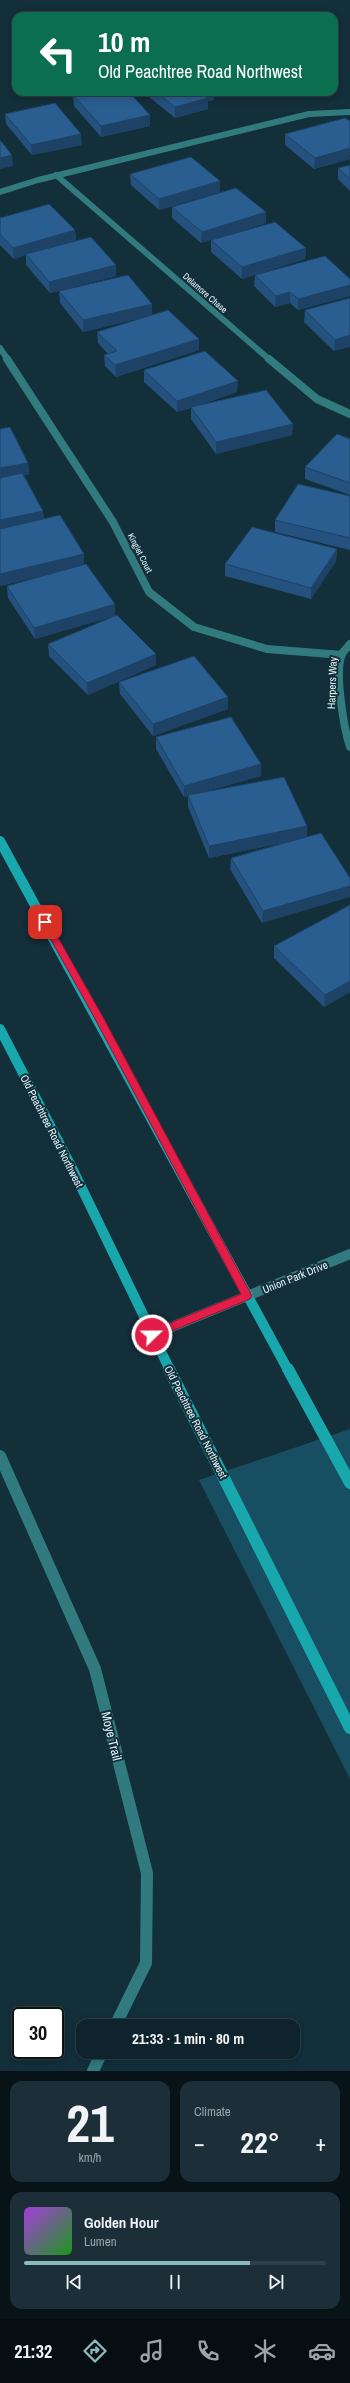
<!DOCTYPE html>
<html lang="en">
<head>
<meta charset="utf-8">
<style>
  body { margin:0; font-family:"Archivo Narrow",sans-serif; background:#1c2f38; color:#f1f3f6; height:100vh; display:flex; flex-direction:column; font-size:15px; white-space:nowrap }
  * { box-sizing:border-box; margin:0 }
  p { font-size:13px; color:#9ba4a9 }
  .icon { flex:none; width:22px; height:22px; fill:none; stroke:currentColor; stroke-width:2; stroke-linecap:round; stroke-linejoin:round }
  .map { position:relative; height:2071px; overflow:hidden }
  .drawer { display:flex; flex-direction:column; gap:10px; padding:10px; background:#081318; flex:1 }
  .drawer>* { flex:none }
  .hud { position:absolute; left:12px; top:12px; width:326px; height:84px; border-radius:12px; box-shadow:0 2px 10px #0003,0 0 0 1px #2e4048; background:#0b6e4f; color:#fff; overflow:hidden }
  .speed { position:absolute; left:12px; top:2007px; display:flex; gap:8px; font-size:20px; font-weight:700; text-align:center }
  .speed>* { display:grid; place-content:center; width:52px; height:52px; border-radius:50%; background:#0e232c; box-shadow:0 2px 10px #0003,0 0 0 1px #2e4048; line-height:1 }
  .speed .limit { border:2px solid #111; border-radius:6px; background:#fff; color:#111 }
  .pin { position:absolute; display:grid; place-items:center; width:34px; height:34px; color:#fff; margin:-17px; border-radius:8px; box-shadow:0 2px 6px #0006 }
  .me { position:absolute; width:44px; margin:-22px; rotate:68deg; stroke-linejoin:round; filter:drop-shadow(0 0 3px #0008) }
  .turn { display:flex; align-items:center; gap:14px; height:84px; padding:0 20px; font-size:18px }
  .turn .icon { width:52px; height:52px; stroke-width:2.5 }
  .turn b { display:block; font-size:28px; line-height:34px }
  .big { font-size:30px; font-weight:700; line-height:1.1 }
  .drawer .tile { flex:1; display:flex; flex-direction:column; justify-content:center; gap:6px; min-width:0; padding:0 14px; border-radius:12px; background:#1c2f38 }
  .drawer .dial { align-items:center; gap:0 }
  .dial b { font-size:52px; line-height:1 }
  .song { display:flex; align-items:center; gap:12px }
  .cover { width:48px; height:48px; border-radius:6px; background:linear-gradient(135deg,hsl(280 70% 55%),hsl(120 70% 35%)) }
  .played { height:4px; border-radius:2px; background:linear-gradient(90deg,#8bbbb9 75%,#2e4048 75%) }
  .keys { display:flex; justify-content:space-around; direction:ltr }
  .heat { display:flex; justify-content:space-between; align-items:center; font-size:22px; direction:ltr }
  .drawer .tiles { flex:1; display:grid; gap:10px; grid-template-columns:1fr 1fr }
  .tile:last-child { grid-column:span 2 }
  .trip { position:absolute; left:76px; top:2019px; width:224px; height:40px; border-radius:12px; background:#0e232c; box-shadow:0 2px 10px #0003,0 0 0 1px #2e4048; font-weight:700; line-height:40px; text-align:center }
  .menu { display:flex; height:64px; justify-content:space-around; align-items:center; background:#060e12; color:#9ba4a9 }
  .menu .icon { width:28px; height:28px }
  .menu .selected { color:#8bbbb9 }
  .menu b { font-size:18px; color:#f1f3f6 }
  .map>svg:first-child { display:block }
  .green { fill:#184e61 }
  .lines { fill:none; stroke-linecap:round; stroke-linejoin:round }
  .street-far3 { stroke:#317b7e; stroke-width:6 }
  .street-far2 { stroke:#317b7e; stroke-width:8 }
  .street-far1 { stroke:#317b7e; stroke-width:10 }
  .street { stroke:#317b7e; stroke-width:12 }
  .secondary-far1 { stroke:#18a7ad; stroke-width:10 }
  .secondary { stroke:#18a7ad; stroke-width:12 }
  .wall { fill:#24517d }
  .shaded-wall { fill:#1d4266 }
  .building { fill:#2a5e91; stroke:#1d4266 }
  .route { fill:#e11d48; stroke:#92132f }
  .labels { text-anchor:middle; stroke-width:4; stroke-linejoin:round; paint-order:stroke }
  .far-street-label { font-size:9px; fill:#e4f4fb; stroke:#132f3a }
  .street-label { font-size:11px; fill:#e4f4fb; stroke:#132f3a }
  .near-street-label { font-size:13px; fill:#e4f4fb; stroke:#132f3a }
</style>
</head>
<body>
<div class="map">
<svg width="350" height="2071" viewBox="0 0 350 2071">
  <rect width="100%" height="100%" fill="#132f3a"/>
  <!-- green -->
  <path class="green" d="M350 1429V1779L199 1480Z"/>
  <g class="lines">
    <!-- street-far3 -->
    <path class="street-far3" d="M56 175 270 360
      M0 192 38 180 309 114 350 112
      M0 348 8 360"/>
    <!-- street-far2 -->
    <path class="street-far2" d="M7 359 113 522 149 592 194 627 267 649 342 655
      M269 359 317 399 350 414
      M350 644C348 647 344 650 342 654 334 671 344 729 350 747"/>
    <!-- street-far1 -->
    <path class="street-far1" d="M152 1335 350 1254"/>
    <!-- street -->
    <path class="street" d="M0 1456 95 1669 147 1873 146 1963 115 2026
      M93 2071 102 2052"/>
    <!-- secondary-far1 -->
    <path class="secondary-far1" d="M0 841 288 1370
      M0 1029 70 1164 170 1370"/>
    <!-- secondary -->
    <path class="secondary" d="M169 1369 350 1728
      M288 1369 350 1483"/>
  </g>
  <!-- wall -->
  <path class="wall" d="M143 92H214V100L208 101V109L175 118Z
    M73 95 150 115V126L101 137 74 106Z
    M5 114 82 145 32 155 6 124Z
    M350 121V159L314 169 285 145V134Z
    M350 165V191L338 179V168Z
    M130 174 220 181V192L159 210 131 185Z
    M172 207 266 223 201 243 172 218Z
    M0 218 75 230 76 241 116 265V276L50 293 26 265V255L14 259 0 245Z
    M211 240 306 248 305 259 242 279 211 252Z
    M255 275 350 279V296L298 310 290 303 275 307 254 286Z
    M59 291 152 304V315L199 339V350L116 377 105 366 104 355 108 354 98 343 97 332 149 316 83 332 60 303Z
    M350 298 334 351 304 322 305 310Z
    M144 370 237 392 194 407 292 435 216 454 191 419V408L177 412 144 382Z
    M0 429 28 463 29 474 24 475 43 511 44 519 84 565 115 604V616L35 639 8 598 7 586 66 570 0 586Z
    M350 439V495L305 479V467Z
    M350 496V550L275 532V520Z
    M337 549 336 561 311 599 225 576V564Z
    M48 644 156 665 88 695 49 656Z
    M119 682 228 709 153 736 120 694Z
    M156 737 261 764V776L203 792 307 826V837L262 923 230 869 231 858 286 842 209 858 188 807V797H184L156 749Z
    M350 905V992L324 1007 274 958V946Z"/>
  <!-- shaded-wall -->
  <path class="shaded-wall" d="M202 92H214V100L208 101V109L175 118V107Z
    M150 115V126L101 137V126Z
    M81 134 82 145 32 155 31 145Z
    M350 148V159L314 169 315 158Z
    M12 155 13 166 0 169V158Z
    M220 181V192L159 210V199Z
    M266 212V223L201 243 202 232Z
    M75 230 76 241 26 254V255L14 259 13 248Z
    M306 248 305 259 242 279V267Z
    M116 265V276L50 293 49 282Z
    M350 285V296L298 310V299Z
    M290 292V303L275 307 276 296Z
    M152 304V315L83 332V320Z
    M350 335V347L334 351 335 340Z
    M199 339V350L116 377 115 365Z
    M238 381 237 392 177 412V401Z
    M293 424 292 435 216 454V442Z
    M28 463 29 474 0 480V468Z
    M43 511 44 522 0 532V520Z
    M337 549 336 561 311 599V588Z
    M84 554V566L0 586V574Z
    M115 604V616L35 639 34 628Z
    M156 654V665L88 695 87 683Z
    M228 697V709L153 736V724Z
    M261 764V776L188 796V795V797H184V786Z
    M307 826V838L209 858V846Z
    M350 886V897L262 923 263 911Z
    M350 981V992L324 1007 325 995Z"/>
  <!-- building -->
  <path class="building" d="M88 92H129L150 115 101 126 73 95Z
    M156 92H202L200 93 208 98 175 107Z
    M55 103 81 134 31 145 5 114Z
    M345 118 350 121V148L315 158 285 134Z
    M0 140 12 155 0 158Z
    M191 157 220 181 159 199 130 174Z
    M350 165V179L338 168Z
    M236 188 266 212 202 232 172 207Z
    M49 204 75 230 13 248 0 234V218Z
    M275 222 306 248 242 267 211 240Z
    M91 237 116 265 49 282 26 254Z
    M325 256 350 279V285L298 299 290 292 276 296 255 275Z
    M128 275 152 304 83 320 59 291Z
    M350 298V335L335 340 305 310Z
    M168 310 199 339 115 365 104 355 117 351 97 332Z
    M205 351 238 381 177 401 144 370Z
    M266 390 293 424 216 442 191 407Z
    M10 427 28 463 0 468V429Z
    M337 434 350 439V483L305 467Z
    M22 473 43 511 0 520V478Z
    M298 484 350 496V538L275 520Z
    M60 515 84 554 0 574V529Z
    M252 527 337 549 311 588 225 564Z
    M86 564 115 604 34 628 7 586Z
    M117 615 156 654 87 683 48 644Z
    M194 656 228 697 153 724 119 682Z
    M231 717 261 764 184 786 156 737Z
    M284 777 307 826 209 846 188 795Z
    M321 833 350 878V886L263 911 231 858Z
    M350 905V981L325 995 274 946Z"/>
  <!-- route -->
  <path class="route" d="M45 919 48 920 103 1017 252 1296 250 1299 152 1339 148 1338V1332L241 1294 94 1017 41 922Z"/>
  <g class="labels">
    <!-- far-street labels -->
    <g class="far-street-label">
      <text transform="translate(205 293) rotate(41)" y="3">Delamore Chase</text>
      <text transform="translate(140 553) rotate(63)" y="3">Kinglet Court</text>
    </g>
    <!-- street labels -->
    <g class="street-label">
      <text transform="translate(332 683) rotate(-88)" y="4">Harpers Way</text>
      <text transform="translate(52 1131) rotate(63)" y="4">Old Peachtree Road Northwest</text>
      <text transform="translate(295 1277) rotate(-22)" y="4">Union Park Drive</text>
      <text transform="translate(196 1422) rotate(63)" y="4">Old Peachtree Road Northwest</text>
    </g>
    <!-- near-street labels -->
    <g class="near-street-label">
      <text transform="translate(112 1736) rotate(76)" y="5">Moye Trail</text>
    </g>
  </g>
</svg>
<div class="speed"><div class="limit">30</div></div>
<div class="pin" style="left:45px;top:922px;background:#d93025"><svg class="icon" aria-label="arrive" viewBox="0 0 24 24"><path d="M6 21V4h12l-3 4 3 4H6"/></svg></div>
<svg class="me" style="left:152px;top:1335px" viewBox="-20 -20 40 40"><circle r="17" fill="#e11d48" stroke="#fff" stroke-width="3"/><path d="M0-11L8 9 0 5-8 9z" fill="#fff"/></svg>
<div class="trip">21:33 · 1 min · 80 m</div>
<div class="hud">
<div class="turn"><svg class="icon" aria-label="left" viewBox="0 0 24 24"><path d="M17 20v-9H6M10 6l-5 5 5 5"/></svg><div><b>10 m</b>Old Peachtree Road Northwest</div></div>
</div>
</div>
<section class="drawer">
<div class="tiles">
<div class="tile dial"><b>21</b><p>km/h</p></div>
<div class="tile"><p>Climate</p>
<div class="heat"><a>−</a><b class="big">22°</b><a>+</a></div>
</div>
<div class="tile">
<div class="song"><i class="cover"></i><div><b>Golden Hour</b><p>Lumen</p></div></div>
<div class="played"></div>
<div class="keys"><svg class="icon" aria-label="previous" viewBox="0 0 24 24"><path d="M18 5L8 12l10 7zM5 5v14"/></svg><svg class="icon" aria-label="pause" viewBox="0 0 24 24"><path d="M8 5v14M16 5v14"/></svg><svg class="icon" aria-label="next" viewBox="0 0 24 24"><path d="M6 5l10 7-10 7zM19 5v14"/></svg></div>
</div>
</div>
</section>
<nav class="menu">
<b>21:32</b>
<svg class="icon selected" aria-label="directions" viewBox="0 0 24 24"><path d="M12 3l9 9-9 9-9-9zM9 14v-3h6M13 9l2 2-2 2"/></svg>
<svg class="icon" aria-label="music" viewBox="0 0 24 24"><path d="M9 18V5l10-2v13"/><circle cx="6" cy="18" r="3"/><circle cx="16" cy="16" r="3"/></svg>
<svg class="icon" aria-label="phone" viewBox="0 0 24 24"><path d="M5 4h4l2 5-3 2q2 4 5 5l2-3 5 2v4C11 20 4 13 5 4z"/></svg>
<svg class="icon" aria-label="climate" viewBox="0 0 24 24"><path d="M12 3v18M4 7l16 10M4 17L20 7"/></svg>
<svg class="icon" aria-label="car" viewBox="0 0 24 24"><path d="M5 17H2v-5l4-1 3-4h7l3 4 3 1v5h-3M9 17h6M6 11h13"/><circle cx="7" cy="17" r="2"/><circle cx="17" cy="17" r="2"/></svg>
</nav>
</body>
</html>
